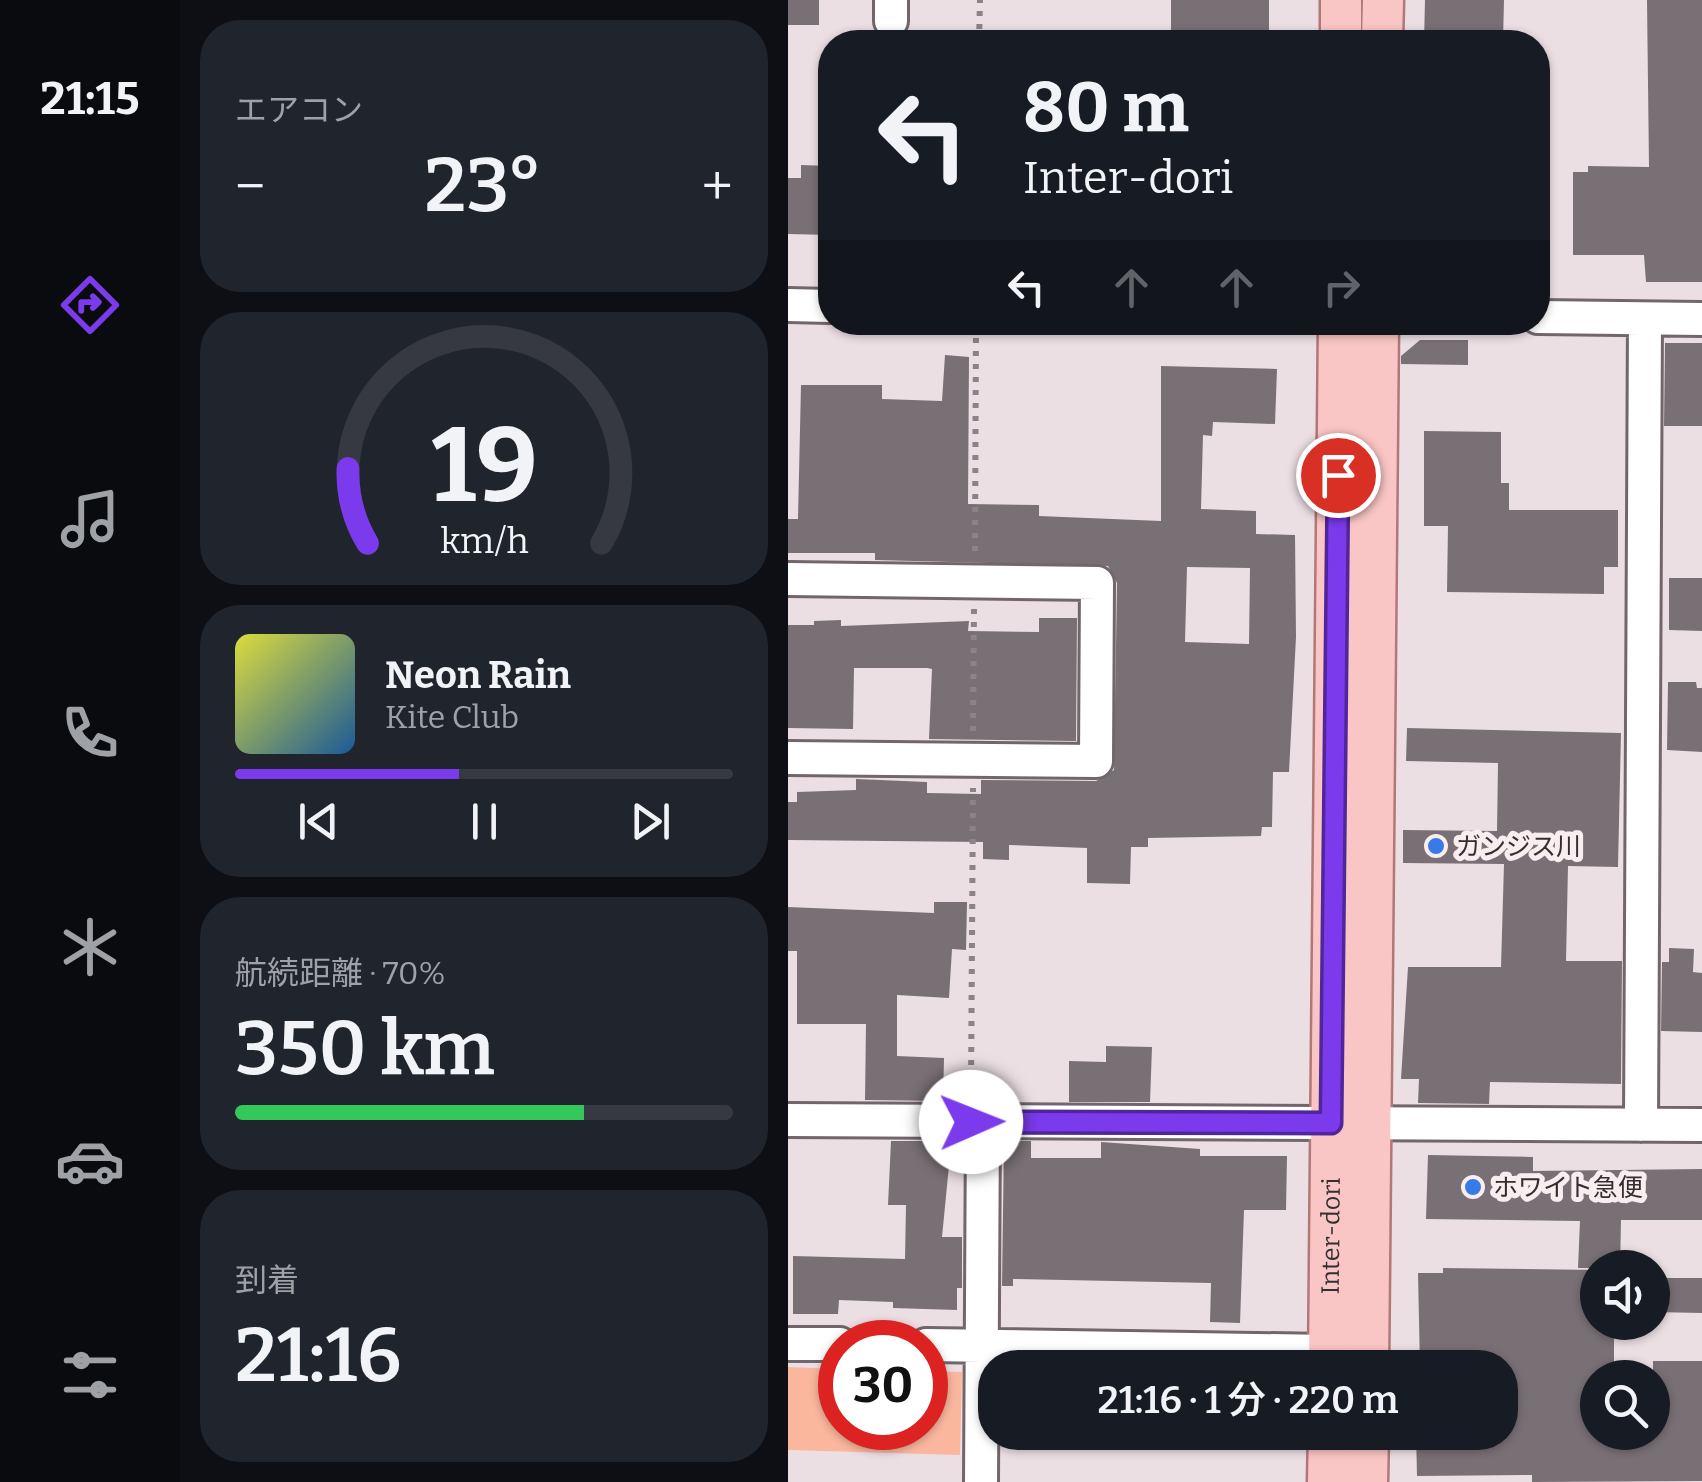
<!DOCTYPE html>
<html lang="ja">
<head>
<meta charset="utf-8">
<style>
  body { margin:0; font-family:Bitter,"Noto Sans JP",serif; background:#20242c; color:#f1f3f6; height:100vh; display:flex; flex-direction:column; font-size:38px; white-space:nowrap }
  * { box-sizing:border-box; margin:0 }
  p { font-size:32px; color:#9ea1a6 }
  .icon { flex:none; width:55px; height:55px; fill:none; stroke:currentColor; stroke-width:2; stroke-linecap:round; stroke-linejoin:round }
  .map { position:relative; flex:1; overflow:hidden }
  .details { display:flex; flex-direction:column; gap:20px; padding:20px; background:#0d0f14; width:608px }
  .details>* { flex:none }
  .banner { position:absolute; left:30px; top:30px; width:732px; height:305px; border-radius:40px; box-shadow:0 2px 8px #0004; background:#171b24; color:#f1f3f6; overflow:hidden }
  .fabs { position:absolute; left:792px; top:1250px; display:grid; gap:20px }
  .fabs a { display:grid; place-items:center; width:90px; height:90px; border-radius:50%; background:#171b24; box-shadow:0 2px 8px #0004; font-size:50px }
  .speed { position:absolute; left:30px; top:1320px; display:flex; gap:20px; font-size:50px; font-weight:700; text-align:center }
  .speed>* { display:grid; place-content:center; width:130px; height:130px; border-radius:50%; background:#171b24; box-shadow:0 2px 8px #0004; line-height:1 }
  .speed .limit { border:15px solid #d22; background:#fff; color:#111 }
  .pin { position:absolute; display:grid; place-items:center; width:85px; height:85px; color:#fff; margin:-42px; border:5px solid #fff; border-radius:50%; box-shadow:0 2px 10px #0007 }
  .me { position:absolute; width:110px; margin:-55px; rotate:89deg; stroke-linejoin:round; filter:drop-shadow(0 0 8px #0008) }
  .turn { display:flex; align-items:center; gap:35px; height:210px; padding:0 40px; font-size:45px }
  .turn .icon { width:130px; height:130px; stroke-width:2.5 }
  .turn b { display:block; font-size:70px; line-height:85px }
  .lanes { display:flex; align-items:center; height:95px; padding:0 40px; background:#0003; justify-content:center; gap:50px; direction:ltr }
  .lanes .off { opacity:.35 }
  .big { font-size:75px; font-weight:600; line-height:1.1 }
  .details .widget { flex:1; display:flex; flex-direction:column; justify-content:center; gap:15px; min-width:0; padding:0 35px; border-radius:40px; background:#20242c }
  .details .dial { align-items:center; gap:0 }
  .dial svg { height:260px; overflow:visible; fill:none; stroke:#363941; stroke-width:7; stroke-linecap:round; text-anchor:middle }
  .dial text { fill:#f1f3f6; stroke:none }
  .song { display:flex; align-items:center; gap:30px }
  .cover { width:120px; height:120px; border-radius:15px; background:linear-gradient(135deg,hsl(60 70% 55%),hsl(210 70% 35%)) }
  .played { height:10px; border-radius:5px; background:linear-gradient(90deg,#7c3aed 45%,#363941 45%) }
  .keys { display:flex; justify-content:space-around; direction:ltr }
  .heat { display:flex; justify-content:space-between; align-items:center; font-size:55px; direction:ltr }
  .charge { height:15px; border-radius:8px; background:linear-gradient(90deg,#34c759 70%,#363941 0) }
  .trip { position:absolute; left:190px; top:1350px; width:540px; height:100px; border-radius:40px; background:#171b24; box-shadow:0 2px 8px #0004; font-weight:600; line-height:100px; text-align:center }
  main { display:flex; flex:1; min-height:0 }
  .menu { display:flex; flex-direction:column; width:180px; justify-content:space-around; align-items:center; background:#090b0e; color:#9ea1a6 }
  .menu .icon { width:70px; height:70px }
  .menu .on { color:#7c3aed }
  .menu b { font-size:45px; color:#f1f3f6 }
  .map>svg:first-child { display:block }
  .green { fill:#fab79e }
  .building { fill:#797075; fill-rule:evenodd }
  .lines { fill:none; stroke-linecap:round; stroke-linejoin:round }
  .minor-casing { stroke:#716669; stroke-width:38 }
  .major-casing { stroke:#b27878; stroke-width:45 }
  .path { stroke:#8b8385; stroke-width:6; stroke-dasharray:5 8; stroke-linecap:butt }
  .minor { stroke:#fff; stroke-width:32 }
  .major { stroke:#fac6c5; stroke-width:40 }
  .route-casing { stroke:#51269a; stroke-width:25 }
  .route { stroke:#7c3aed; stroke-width:18 }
  .poi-dot { fill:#387ae8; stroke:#faedf0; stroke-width:4 }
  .labels { text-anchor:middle; stroke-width:10; stroke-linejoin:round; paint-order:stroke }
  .poi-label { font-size:25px; fill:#332f30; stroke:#faedf0; text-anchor:start }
  .street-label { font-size:25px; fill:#332f30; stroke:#faedf0 }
</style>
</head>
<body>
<main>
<nav class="menu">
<b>21:15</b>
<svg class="icon on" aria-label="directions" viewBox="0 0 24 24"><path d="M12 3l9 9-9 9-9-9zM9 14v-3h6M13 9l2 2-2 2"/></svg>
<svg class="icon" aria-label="music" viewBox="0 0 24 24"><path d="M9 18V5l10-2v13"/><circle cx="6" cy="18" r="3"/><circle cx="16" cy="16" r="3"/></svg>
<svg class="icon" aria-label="phone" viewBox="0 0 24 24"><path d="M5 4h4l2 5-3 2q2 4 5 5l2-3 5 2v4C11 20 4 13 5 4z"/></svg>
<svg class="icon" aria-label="climate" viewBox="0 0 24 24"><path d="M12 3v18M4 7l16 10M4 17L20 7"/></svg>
<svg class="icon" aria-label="car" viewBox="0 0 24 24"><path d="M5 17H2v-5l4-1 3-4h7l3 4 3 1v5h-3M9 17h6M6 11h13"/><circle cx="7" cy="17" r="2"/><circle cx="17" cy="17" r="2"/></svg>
<svg class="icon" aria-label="filters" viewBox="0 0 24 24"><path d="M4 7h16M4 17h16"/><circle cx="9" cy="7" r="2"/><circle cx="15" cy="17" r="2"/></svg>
</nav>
<section class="details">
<div class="widget"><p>エアコン</p>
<div class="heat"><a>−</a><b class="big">23°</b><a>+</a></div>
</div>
<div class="widget dial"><svg viewBox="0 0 100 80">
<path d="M14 69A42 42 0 1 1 86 69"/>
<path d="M14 69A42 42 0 0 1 8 46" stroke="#7c3aed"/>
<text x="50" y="56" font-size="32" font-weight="700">19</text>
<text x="50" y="72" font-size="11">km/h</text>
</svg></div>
<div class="widget">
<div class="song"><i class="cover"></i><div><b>Neon Rain</b><p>Kite Club</p></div></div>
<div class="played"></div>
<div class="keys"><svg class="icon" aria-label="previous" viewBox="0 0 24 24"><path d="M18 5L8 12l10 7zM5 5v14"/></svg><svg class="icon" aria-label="pause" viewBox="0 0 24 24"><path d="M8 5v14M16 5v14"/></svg><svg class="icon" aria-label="next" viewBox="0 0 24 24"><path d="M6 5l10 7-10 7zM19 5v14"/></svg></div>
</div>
<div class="widget"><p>航続距離 · 70%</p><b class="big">350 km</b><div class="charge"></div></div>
<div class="widget"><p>到着</p><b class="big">21:16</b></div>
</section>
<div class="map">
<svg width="915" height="1482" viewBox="0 0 915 1482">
  <rect width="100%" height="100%" fill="#ecdfe3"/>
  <!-- green -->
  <path class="green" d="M0 1367 52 1369V1428H138V1371L174 1372 172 1455 0 1450Z"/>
  <!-- building -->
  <path class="building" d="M0 0H31V25H0Z
    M383 0H481V38H470V42H383Z
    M637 0H716L715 42H636Z
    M859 0H915V282H858L856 255H785V172H800V166L861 167Z
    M13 165 42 166V235L0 234V178H13Z
    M632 340H680V365L613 364V356Z
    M877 343H915V426H876Z
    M157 355 181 357 180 504 251 505V516L373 521V366L489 369 487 424 425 422 424 436 415 435 413 509 468 511V534L507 535 508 637 501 772H485L484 827H474L473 836 360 838V847H343L342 884 299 883V848L221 845V860L195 859V842L0 840V802H9V792L68 790V779L139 782V793L193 794V780L308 781 326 770 329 583 320 566 87 560V553H0V519H10L13 385H94V399L154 401ZM399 567 462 568 461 644 397 642Z
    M636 431 713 432V483H721V510H830V567H816V594L659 592 660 526H636Z
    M881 578H915V631L881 630Z
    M251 618H289L288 741 141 739 144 669 139 668H66L65 729 0 728V625H26V621L53 620V626L181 621 180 631 251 632Z
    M880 682H908L909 688H915V752L879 750Z
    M619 728 833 733 830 867 780 866 778 961H834L833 1084 702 1082 701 1104 630 1103 631 1079H613L620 967H713L716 864 615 863V830L709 831 710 763 618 761Z
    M146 902H179L178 950 164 949 161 998 109 995V1056L156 1058 155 1101 77 1100 78 1024H9V951H0V907L146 913Z
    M881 948 906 949 905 972 914 973 915 1032 873 1031 874 962H881Z
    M318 1046 364 1047 362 1102H281V1061L318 1062Z
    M103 1141H153V1145H163L154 1237H174V1288H169V1310L105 1308V1302L51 1300 50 1314H5V1256L117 1259 118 1205H100Z
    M216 1141H243V1158H313V1142L412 1149V1156H499L498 1210H456L452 1323 422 1322 423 1283 225 1279V1286H214Z
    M640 1155 745 1157V1171L915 1169V1220H833L832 1268H790L792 1221 638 1219Z
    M655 1268 810 1270V1323L826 1324V1378H810V1432H865V1361H915V1481L744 1482V1475L629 1476 628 1432H712V1368H632L630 1273H655Z
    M865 1278H915V1313L865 1312Z"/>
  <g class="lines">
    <!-- minor casing -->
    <g class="minor-casing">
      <path id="minor" d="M103 21V0
        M0 305 42 306
        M750 317 915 319
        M0 579 309 583 308 761 0 758
        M0 1120 915 1125
        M853 1125 857 319
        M0 1344H52
        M138 1345 542 1351
        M193 1482 195 1121"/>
    </g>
    <!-- major casing -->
    <g class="major-casing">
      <g id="major">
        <path d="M553 42V0"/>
        <path d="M594 42 595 0"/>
        <path id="s1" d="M541 1368 551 322"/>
        <path d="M580 1368 590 322"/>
        <path d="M540 1482 541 1432"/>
        <path d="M579 1482 580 1432"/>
      </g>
    </g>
    <!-- path -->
    <path class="path" d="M191 42 192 0
      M187 551 188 322
      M185 731 186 608
      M183 1091 185 788"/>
    <!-- minor -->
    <use href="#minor" class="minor"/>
    <!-- major -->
    <use href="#major" class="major"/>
  </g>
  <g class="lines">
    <!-- route casing -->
    <g class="route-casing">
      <path id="route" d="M183 1122 543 1123 550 475"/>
    </g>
    <!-- route -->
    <use href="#route" class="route"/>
  </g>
  <!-- markers -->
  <g class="poi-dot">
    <circle cx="648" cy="846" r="10"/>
    <circle cx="685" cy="1187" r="10"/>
  </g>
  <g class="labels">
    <!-- poi labels -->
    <g class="poi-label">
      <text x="668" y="855">ガンジス川</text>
      <text x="705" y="1196">ホワイト急便</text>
    </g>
    <!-- street labels -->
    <g class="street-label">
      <text dy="9" stroke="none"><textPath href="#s1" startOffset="132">Inter-dori</textPath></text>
    </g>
  </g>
</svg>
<div class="fabs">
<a><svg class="icon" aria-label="sound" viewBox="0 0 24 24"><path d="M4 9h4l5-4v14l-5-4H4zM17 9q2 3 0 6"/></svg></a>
<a><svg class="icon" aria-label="search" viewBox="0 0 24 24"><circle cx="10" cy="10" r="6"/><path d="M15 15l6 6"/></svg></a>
</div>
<div class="speed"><div class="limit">30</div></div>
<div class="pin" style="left:550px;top:475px;background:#d93025"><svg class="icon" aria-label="arrive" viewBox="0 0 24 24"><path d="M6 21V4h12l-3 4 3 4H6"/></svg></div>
<svg class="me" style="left:183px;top:1122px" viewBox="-20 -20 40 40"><circle r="19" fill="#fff"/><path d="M0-13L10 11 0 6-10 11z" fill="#7c3aed"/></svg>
<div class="trip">21:16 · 1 分 · 220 m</div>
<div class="banner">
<div class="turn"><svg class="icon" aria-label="left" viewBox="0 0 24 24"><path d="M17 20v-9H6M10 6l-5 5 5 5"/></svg><div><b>80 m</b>Inter-dori</div></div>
<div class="lanes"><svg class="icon" aria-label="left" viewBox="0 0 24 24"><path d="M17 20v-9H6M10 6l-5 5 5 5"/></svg><svg class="icon off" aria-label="ahead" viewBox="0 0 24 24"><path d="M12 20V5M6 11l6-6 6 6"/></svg><svg class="icon off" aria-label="ahead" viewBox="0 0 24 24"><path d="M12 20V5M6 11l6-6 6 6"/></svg><svg class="icon off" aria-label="right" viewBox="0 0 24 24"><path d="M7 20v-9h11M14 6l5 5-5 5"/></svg></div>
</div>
</div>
</main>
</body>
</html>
